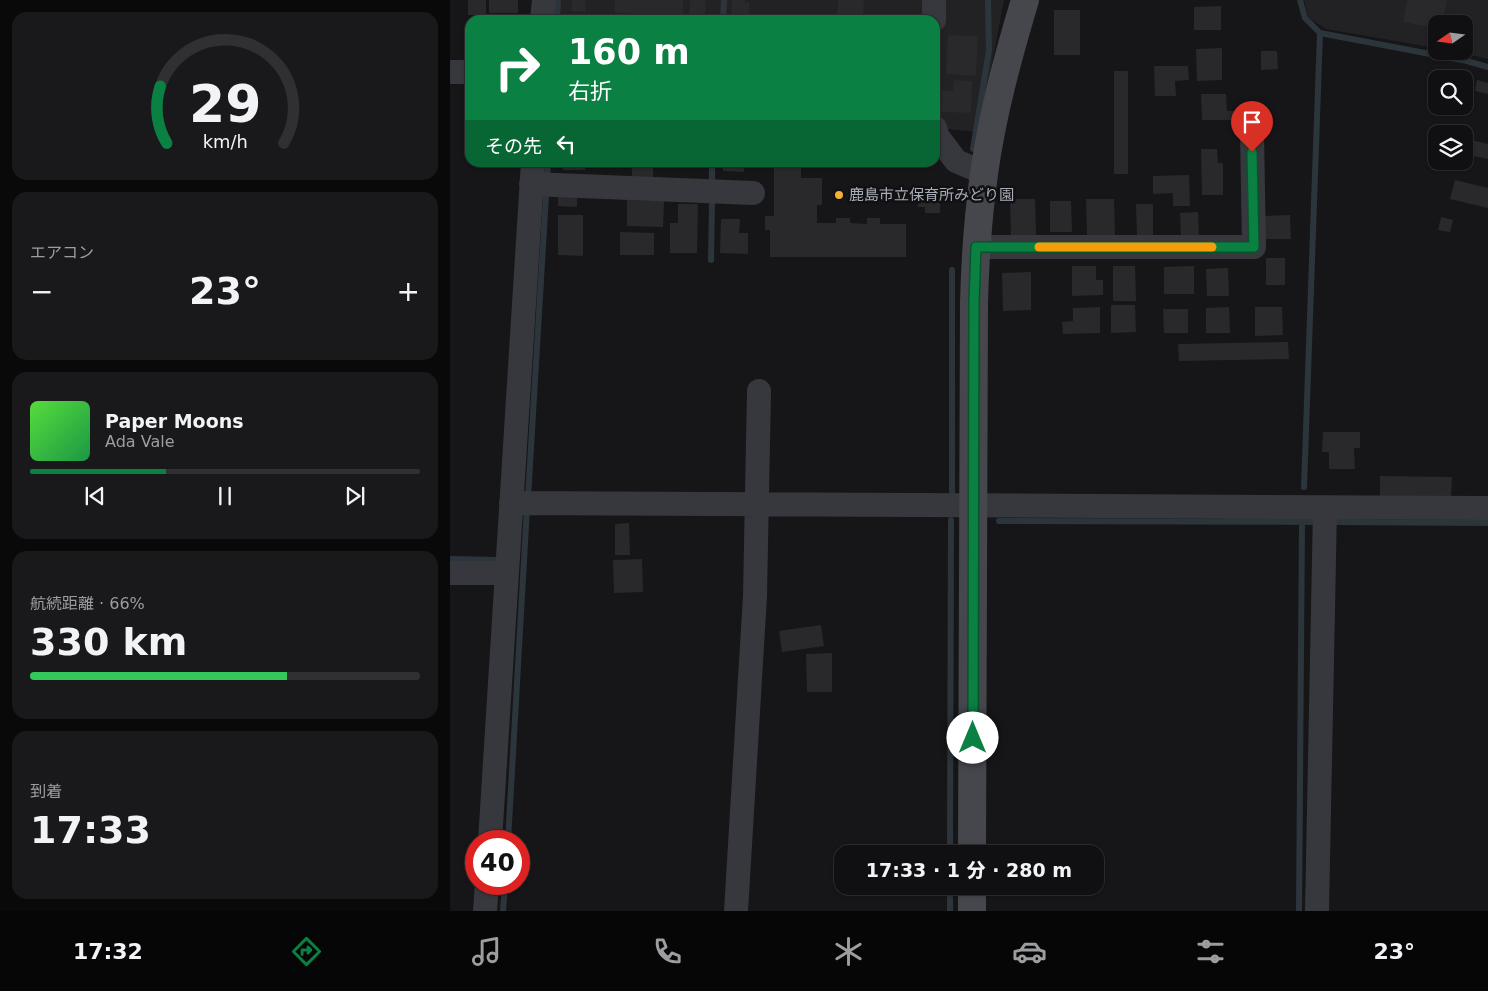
<!DOCTYPE html>
<html lang="ja">
<head>
<meta charset="utf-8">
<style>
  body { margin:0; font-family:"DejaVu Sans","Noto Sans JP",sans-serif; background:#19191b; color:#f1f3f6; height:100vh; display:flex; flex-direction:column; font-size:19px; white-space:nowrap }
  * { box-sizing:border-box; margin:0 }
  p { font-size:16px; color:#9c9d9f }
  .icon { flex:none; width:28px; height:28px; fill:none; stroke:currentColor; stroke-width:2; stroke-linecap:round; stroke-linejoin:round }
  .map { position:relative; flex:1; overflow:hidden }
  .panel { display:flex; flex-direction:column; gap:12px; padding:12px; background:#09090a; width:450px }
  .panel>* { flex:none }
  .guide { position:absolute; left:15px; top:15px; width:475px; height:152px; border-radius:15px; box-shadow:0 1px 4px #0004,0 0 0 1px #303032; background:#0b8043; color:#fff; overflow:hidden }
  .needle { width:32px; rotate:256deg }
  .buttons { position:absolute; left:978px; top:15px; display:grid; gap:10px }
  .buttons a { display:grid; place-items:center; width:45px; height:45px; border-radius:10px; background:#101012; box-shadow:0 1px 4px #0004,0 0 0 1px #303032; font-size:25px }
  .speed { position:absolute; left:15px; top:830px; display:flex; gap:10px; font-size:25px; font-weight:700; text-align:center }
  .speed>* { display:grid; place-content:center; width:65px; height:65px; border-radius:50%; background:#101012; box-shadow:0 1px 4px #0004,0 0 0 1px #303032; line-height:1 }
  .speed .limit { border:8px solid #d22; background:#fff; color:#111 }
  .pin { position:absolute; display:grid; place-items:center; width:42px; height:42px; color:#fff; margin:-51px -21px; border-radius:50% 50% 50% 0; rotate:-45deg; box-shadow:0 0 5px #0007 }
  .pin .icon { rotate:45deg }
  .me { position:absolute; width:55px; margin:-28px; rotate:0deg; stroke-linejoin:round; filter:drop-shadow(0 0 4px #0008) }
  .turn { display:flex; align-items:center; gap:18px; height:105px; padding:0 20px; font-size:22px }
  .turn .icon { width:65px; height:65px; stroke-width:2.5 }
  .turn b { display:block; font-size:35px; line-height:42px }
  .then { display:flex; align-items:center; height:48px; padding:0 20px; background:#0003; gap:10px; font-size:19px }
  .big { font-size:38px; font-weight:800; line-height:1.1 }
  .panel .tile { flex:1; display:flex; flex-direction:column; justify-content:center; gap:8px; min-width:0; padding:0 18px; border-radius:15px; background:#19191b }
  .panel .dial { align-items:center; gap:0 }
  .dial svg { height:130px; overflow:visible; fill:none; stroke:#303032; stroke-width:7; stroke-linecap:round; text-anchor:middle }
  .dial text { fill:#f1f3f6; stroke:none }
  .song { display:flex; align-items:center; gap:15px }
  .cover { width:60px; height:60px; border-radius:8px; background:linear-gradient(135deg,hsl(110 70% 55%),hsl(140 70% 35%)) }
  .played { height:5px; border-radius:2px; background:linear-gradient(90deg,#0b8043 35%,#303032 35%) }
  .keys { display:flex; justify-content:space-around; direction:ltr }
  .heat { display:flex; justify-content:space-between; align-items:center; font-size:28px; direction:ltr }
  .charge { height:8px; border-radius:4px; background:linear-gradient(90deg,#34c759 66%,#303032 0) }
  .trip { position:absolute; left:384px; top:845px; width:270px; height:50px; border-radius:15px; background:#101012; box-shadow:0 1px 4px #0004,0 0 0 1px #303032; font-weight:800; line-height:50px; text-align:center }
  .dock { display:flex; height:80px; justify-content:space-around; align-items:center; background:#060607; color:#9c9d9f }
  .dock .icon { width:35px; height:35px }
  .dock .active { color:#0b8043 }
  .dock b { font-size:22px; color:#f1f3f6 }
  main { display:flex; flex:1; min-height:0 }
  .map>svg:first-child { display:block }
  .built { fill:#222225 }
  .lines { fill:none; stroke-linecap:round; stroke-linejoin:round }
  .stream { stroke:#2c353c; stroke-width:6 }
  .building { fill:#29292c }
  .street { stroke:#37383d; stroke-width:24 }
  .secondary { stroke:#45474d; stroke-width:28 }
  .route-casing { stroke:#07532c; stroke-width:12 }
  .route { stroke:#0b8043; stroke-width:9 }
  .slow { stroke:#f59e0b; stroke-width:9 }
  .poi-dot { fill:#f2b134; stroke:#111113; stroke-width:2 }
  .labels { text-anchor:middle; stroke-width:5; stroke-linejoin:round; paint-order:stroke }
  .poi-label { font-size:15px; fill:#a8adb8; stroke:#111113; text-anchor:start }
</style>
</head>
<body>
<main>
<section class="panel">
<div class="tile dial"><svg viewBox="0 0 100 80">
<path d="M14 69A42 42 0 1 1 86 69"/>
<path d="M14 69A42 42 0 0 1 10 34" stroke="#0b8043"/>
<text x="50" y="56" font-size="32" font-weight="700">29</text>
<text x="50" y="72" font-size="11">km/h</text>
</svg></div>
<div class="tile"><p>エアコン</p>
<div class="heat"><a>−</a><b class="big">23°</b><a>+</a></div>
</div>
<div class="tile">
<div class="song"><i class="cover"></i><div><b>Paper Moons</b><p>Ada Vale</p></div></div>
<div class="played"></div>
<div class="keys"><svg class="icon" aria-label="previous" viewBox="0 0 24 24"><path d="M18 5L8 12l10 7zM5 5v14"/></svg><svg class="icon" aria-label="pause" viewBox="0 0 24 24"><path d="M8 5v14M16 5v14"/></svg><svg class="icon" aria-label="next" viewBox="0 0 24 24"><path d="M6 5l10 7-10 7zM19 5v14"/></svg></div>
</div>
<div class="tile"><p>航続距離 · 66%</p><b class="big">330 km</b><div class="charge"></div></div>
<div class="tile"><p>到着</p><b class="big">17:33</b></div>
</section>
<div class="map">
<svg width="1038" height="911" viewBox="0 0 1038 911">
  <rect width="100%" height="100%" fill="#161618"/>
  <!-- built -->
  <path class="built" d="M91 0H554L529 132 485 128V20H89Z
    M854 0H1038V59L1003 51H1014V24H986V48L876 29 859 18Z"/>
  <g class="lines">
    <!-- stream -->
    <path class="stream" d="M850 0 855 18 870 33 1017 61 1038 67
      M107 20 108 0
      M273 20 274 0
      M523 149 539 50 538 0
      M262 182V162
      M261 260 262 203
      M854 487 870 33
      M502 495V270
      M78 498 98 162
      M549 521 870 522
      M880 522 1038 523
      M0 559 46 560
      M58 841 77 508
      M500 854 501 520
      M53 911 55 884
      M500 911V886
      M849 911 852 522"/>
  </g>
  <!-- building -->
  <path class="building" d="M18 0H36V15H18Z
    M39 0H68V13H39Z
    M122 0H136L135 12 121 11Z
    M165 0H233V16L165 13Z
    M240 0H256L255 16H239Z
    M282 0H295V2H299V17L281 16Z
    M388 0H414L413 19 387 18Z
    M957 0H997L992 24H986V28L953 22Z
    M771 6V30H744V7Z
    M604 10H630V55H604Z
    M498 35 528 36 526 76 496 74Z
    M772 48V80L747 81 746 49Z
    M811 51H827L828 69 811 70Z
    M704 66H738L739 80 725 81 726 96H705Z
    M664 71H678V174H664Z
    M504 80 522 81 521 113 491 112 492 90 503 91Z
    M1027 80 1038 83V94L1025 91Z
    M751 94H776L777 111H786V120H752Z
    M1017 139 1038 144V159L1014 154Z
    M751 149H767L768 163H773V195H752Z
    M114 162H135V170H113Z
    M182 162H203V182H182Z
    M273 162H295L294 172 273 171Z
    M324 162H351V178H372V205H367V223H386V218H400V223L417 224V218H430V224H456V257H320V230H315V216H324Z
    M739 175 740 206H723V193L703 194V176Z
    M1005 180 1038 188V208L1000 199Z
    M475 191H491L490 213H475V207H468V197H475Z
    M108 195 127 196V207L108 206Z
    M560 199H585L586 236H561Z
    M636 199H664L665 235H637Z
    M177 200 214 201 213 227 177 226Z
    M600 201H621L622 232H600Z
    M228 204H248L247 253H220V223H228Z
    M686 204H703V236H687Z
    M748 212 749 238H731L730 213Z
    M108 215H133V256L108 255Z
    M840 215 841 239H815L814 216Z
    M991 217 1003 220 1000 232 988 230Z
    M271 219H290L289 233H298V254L270 253Z
    M170 232 204 233V255H170Z
    M816 258H835V285H816Z
    M622 266H646V280H653V295L622 296Z
    M663 266H685L686 301H663Z
    M744 266V294H714V267Z
    M778 268 779 296H757L756 269Z
    M581 272V310L553 311 552 273Z
    M661 305H685L686 332 661 333Z
    M650 307V333L613 334 612 322 623 321V308Z
    M779 307 780 333H756V308Z
    M805 307H832L833 335 805 336Z
    M713 309H738V333H714Z
    M838 342 839 359 729 361 728 344Z
    M873 432H910V448H904L905 469H879V452H872Z
    M930 476 1002 477 1001 496H930Z
    M179 523 180 555H165V524Z
    M192 559 193 592 164 593 163 560Z
    M371 625 374 646 332 652 329 631Z
    M382 653V692H357L356 654Z"/>
  <g class="lines">
    <!-- street -->
    <path class="street" d="M92 20 94 0
      M484 20V0
      M0 72H20
      M485 128 488 137 506 161 534 173
      M81 184 303 193
      M526 247H804L802 133
      M61 503 1038 508
      M0 573H57
      M40 841 83 162
      M35 911 37 884
      M286 911 305 596 309 391
      M867 911 875 508"/>
    <!-- secondary -->
    <path class="secondary" d="M522 854 524 303C525 260 528 217 534 174 542 115 558 57 575 0
      M522 911V886"/>
  </g>
  <g class="lines">
    <!-- route casing -->
    <g class="route-casing">
      <path id="route" d="M523 738 524 303 526 247H804L802 152"/>
    </g>
    <!-- route -->
    <use href="#route" class="route"/>
    <!-- slow -->
    <path class="slow" d="M589 247H762"/>
  </g>
  <!-- markers -->
  <circle class="poi-dot" cx="389" cy="195" r="5"/>
  <g class="labels">
    <!-- poi labels -->
    <g class="poi-label">
      <text x="399" y="200">鹿島市立保育所みどり園</text>
    </g>
  </g>
</svg>
<div class="buttons">
<a><svg class="needle" viewBox="-14 -14 28 28"><path d="M0-13l5 13h-10z" fill="#e53935"/><path d="M0 13l5-13h-10z" fill="#9c9d9f"/></svg></a>
<a><svg class="icon" aria-label="search" viewBox="0 0 24 24"><circle cx="10" cy="10" r="6"/><path d="M15 15l6 6"/></svg></a>
<a><svg class="icon" aria-label="layers" viewBox="0 0 24 24"><path d="M12 4l9 5-9 5-9-5zM3 14l9 5 9-5"/></svg></a>
</div>
<div class="speed"><div class="limit">40</div></div>
<div class="pin" style="left:802px;top:152px;background:#d93025"><svg class="icon" aria-label="arrive" viewBox="0 0 24 24"><path d="M6 21V4h12l-3 4 3 4H6"/></svg></div>
<svg class="me" style="left:523px;top:738px" viewBox="-20 -20 40 40"><circle r="19" fill="#fff"/><path d="M0-13L10 11 0 6-10 11z" fill="#0b8043"/></svg>
<div class="trip">17:33 · 1 分 · 280 m</div>
<div class="guide">
<div class="turn"><svg class="icon" aria-label="right" viewBox="0 0 24 24"><path d="M7 20v-9h11M14 6l5 5-5 5"/></svg><div><b>160 m</b>右折</div></div>
<div class="then">その先<svg class="icon" aria-label="left" viewBox="0 0 24 24"><path d="M17 20v-9H6M10 6l-5 5 5 5"/></svg></div>
</div>
</div>
</main>
<nav class="dock">
<b>17:32</b>
<svg class="icon active" aria-label="directions" viewBox="0 0 24 24"><path d="M12 3l9 9-9 9-9-9zM9 14v-3h6M13 9l2 2-2 2"/></svg>
<svg class="icon" aria-label="music" viewBox="0 0 24 24"><path d="M9 18V5l10-2v13"/><circle cx="6" cy="18" r="3"/><circle cx="16" cy="16" r="3"/></svg>
<svg class="icon" aria-label="phone" viewBox="0 0 24 24"><path d="M5 4h4l2 5-3 2q2 4 5 5l2-3 5 2v4C11 20 4 13 5 4z"/></svg>
<svg class="icon" aria-label="climate" viewBox="0 0 24 24"><path d="M12 3v18M4 7l16 10M4 17L20 7"/></svg>
<svg class="icon" aria-label="car" viewBox="0 0 24 24"><path d="M5 17H2v-5l4-1 3-4h7l3 4 3 1v5h-3M9 17h6M6 11h13"/><circle cx="7" cy="17" r="2"/><circle cx="17" cy="17" r="2"/></svg>
<svg class="icon" aria-label="filters" viewBox="0 0 24 24"><path d="M4 7h16M4 17h16"/><circle cx="9" cy="7" r="2"/><circle cx="15" cy="17" r="2"/></svg>
<b>23°</b>
</nav>
</body>
</html>
